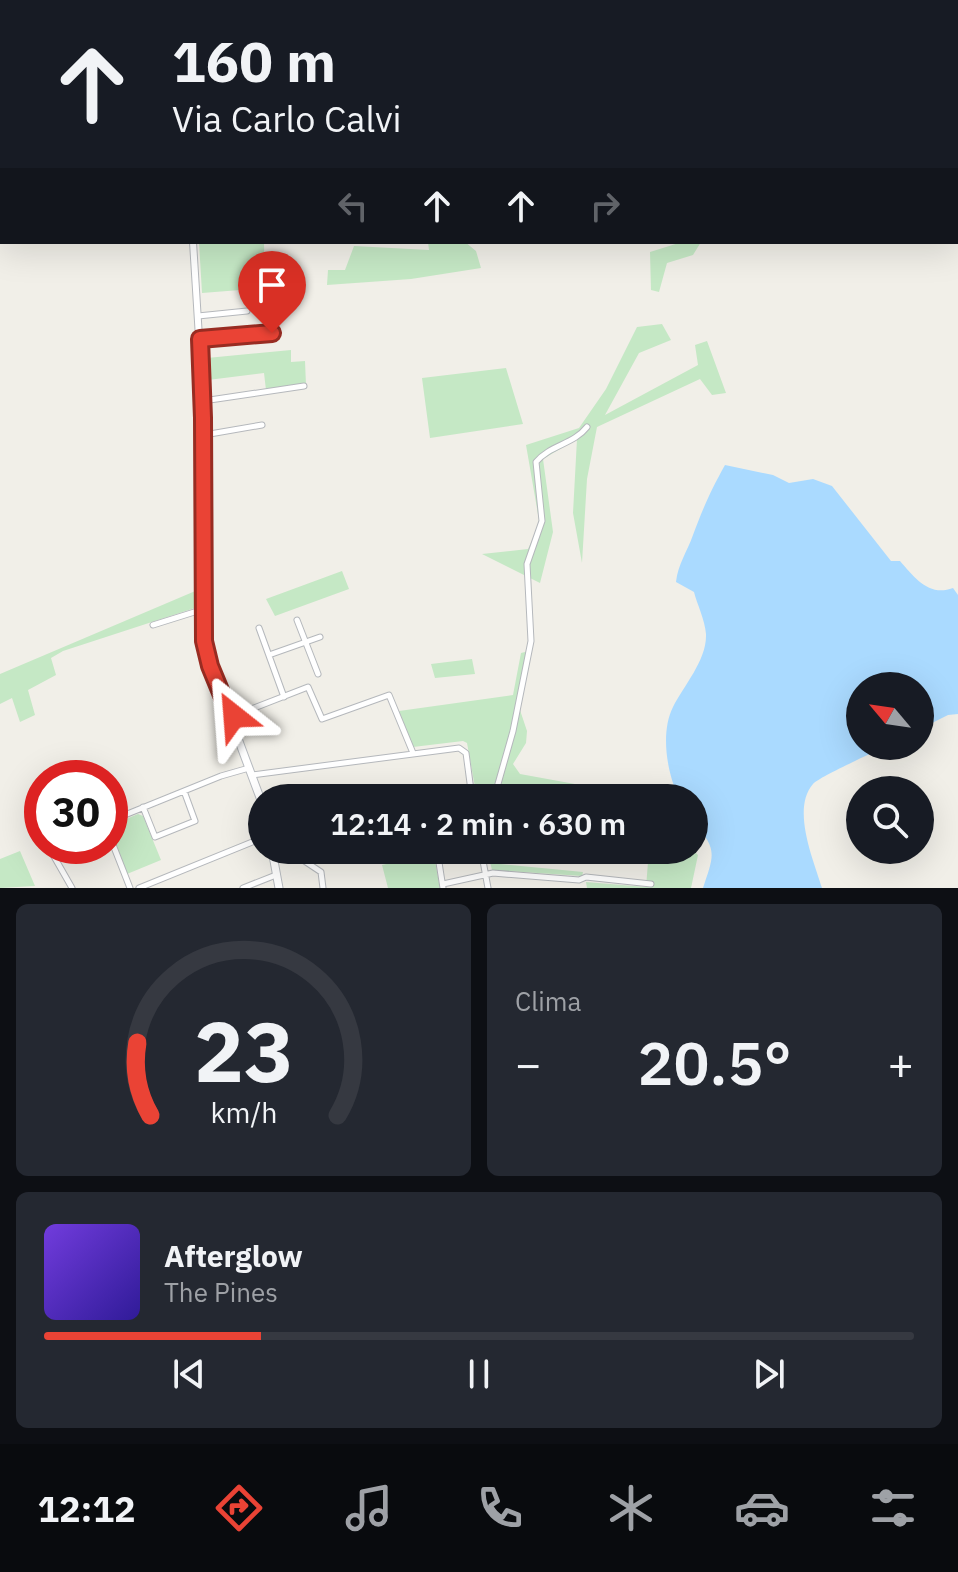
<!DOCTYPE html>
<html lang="it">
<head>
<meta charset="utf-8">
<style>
  body { margin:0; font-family:"IBM Plex Sans",sans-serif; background:#242831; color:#f1f3f6; height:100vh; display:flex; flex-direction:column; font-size:30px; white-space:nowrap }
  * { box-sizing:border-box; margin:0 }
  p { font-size:26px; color:#9ea1a6 }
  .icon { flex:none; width:44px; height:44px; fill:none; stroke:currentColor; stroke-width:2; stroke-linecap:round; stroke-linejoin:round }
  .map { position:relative; height:888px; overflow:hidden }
  .sheet { display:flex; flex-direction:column; gap:16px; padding:16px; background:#0d0f14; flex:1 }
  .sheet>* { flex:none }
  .guide { position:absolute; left:0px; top:0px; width:958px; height:244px; box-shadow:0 8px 32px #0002; background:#171b24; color:#f1f3f6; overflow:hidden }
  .needle { width:52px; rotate:299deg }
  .tools { position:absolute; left:846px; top:672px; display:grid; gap:16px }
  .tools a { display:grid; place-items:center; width:88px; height:88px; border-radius:50%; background:#171b24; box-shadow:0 8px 32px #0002; font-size:40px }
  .speed { position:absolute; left:24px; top:760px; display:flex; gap:16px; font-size:40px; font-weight:700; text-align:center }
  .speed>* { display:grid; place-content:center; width:104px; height:104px; border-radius:50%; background:#171b24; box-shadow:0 8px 32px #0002; line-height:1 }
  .speed .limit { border:12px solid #d22; background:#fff; color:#111 }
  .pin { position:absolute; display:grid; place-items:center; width:68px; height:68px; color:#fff; margin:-82px -34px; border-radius:50% 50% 50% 0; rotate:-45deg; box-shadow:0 0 8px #0007 }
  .pin .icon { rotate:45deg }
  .me { position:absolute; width:88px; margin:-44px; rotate:332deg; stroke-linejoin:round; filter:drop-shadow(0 0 6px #0008) }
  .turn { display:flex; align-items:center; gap:28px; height:168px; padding:0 40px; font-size:36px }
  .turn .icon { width:104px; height:104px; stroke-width:2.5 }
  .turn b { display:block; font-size:56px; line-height:68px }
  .lanes { display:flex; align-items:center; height:76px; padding:0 40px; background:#0003; justify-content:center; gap:40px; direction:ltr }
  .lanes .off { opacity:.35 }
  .big { font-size:60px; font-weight:600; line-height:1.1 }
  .sheet .widget { flex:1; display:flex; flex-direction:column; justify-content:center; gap:12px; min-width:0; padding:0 28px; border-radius:12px; background:#242831 }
  .sheet .dial { align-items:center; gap:0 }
  .dial svg { height:208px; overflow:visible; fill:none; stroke:#363941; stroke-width:7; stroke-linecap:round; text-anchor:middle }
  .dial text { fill:#f1f3f6; stroke:none }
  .song { display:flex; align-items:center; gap:24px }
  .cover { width:96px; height:96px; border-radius:12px; background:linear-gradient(135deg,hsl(260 70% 55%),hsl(250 70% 35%)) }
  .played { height:8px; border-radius:4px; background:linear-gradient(90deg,#ea4335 25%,#363941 25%) }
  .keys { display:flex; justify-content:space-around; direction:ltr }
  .heat { display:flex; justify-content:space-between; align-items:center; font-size:44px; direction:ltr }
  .sheet .tiles { flex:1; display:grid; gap:16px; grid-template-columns:1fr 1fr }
  .widget:last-child { grid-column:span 2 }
  .trip { position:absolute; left:248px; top:784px; width:460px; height:80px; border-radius:40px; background:#171b24; box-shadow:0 8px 32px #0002; font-weight:600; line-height:80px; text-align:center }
  .tab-bar { display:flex; height:128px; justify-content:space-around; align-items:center; background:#090b0e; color:#9ea1a6 }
  .tab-bar .icon { width:56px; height:56px }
  .tab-bar .current { color:#ea4335 }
  .tab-bar b { font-size:36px; color:#f1f3f6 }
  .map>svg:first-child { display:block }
  .green { fill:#c5e8c5 }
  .water { fill:#aadaff }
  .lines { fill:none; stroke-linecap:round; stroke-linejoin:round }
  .minor-casing { stroke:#b5b8bc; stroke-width:7 }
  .tertiary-casing { stroke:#b5b8bc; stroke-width:8 }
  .secondary-casing { stroke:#b6babf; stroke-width:9 }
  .minor { stroke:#fff; stroke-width:5 }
  .tertiary { stroke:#fff; stroke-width:6 }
  .secondary { stroke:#fff; stroke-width:7 }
  .route-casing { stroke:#982c22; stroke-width:20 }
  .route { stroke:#ea4335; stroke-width:14 }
</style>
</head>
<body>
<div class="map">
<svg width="958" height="888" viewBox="0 0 958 888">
  <rect width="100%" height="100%" fill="#f1efe8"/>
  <!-- green -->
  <path class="green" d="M199 242H264L265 288 202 293Z
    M428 242H465L476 251 481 268 411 279 327 285 328 270H345L354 246 429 250Z
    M682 242H701L693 255 667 263 659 292 651 290 650 252Z
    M662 324 671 340 639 353 605 415 698 365 695 345 707 341 726 393 712 395 700 379 597 427 587 479 582 563 573 513 577 439 543 459 553 532 540 583 482 554 528 549 536 532 539 520 526 445 579 428 606 389 637 327Z
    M291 350V362L305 361 306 385 266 390 264 373 208 380 207 358Z
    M506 368 523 424 430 438 422 378Z
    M342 571 349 589 275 616 266 599Z
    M200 589 201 606 63 651 51 658 56 675 28 690 35 715 20 722 12 698 0 704V674Z
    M529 651 520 692V710L527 731 526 743 513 764 520 774 652 798H590L586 793 504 788 502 798H477L467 743 463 741 413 747 399 711 513 695 521 653Z
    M472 659 475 674 435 678 431 664Z
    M138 814 143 816 161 860 127 874 110 826Z
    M388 850H433L440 888H388L382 865 391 863Z
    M487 850H492L490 863 583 872 582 876 492 870Z
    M649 850H693L698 855 691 888H587L586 882 646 887Z
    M20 851 35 886 0 888V859Z"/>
  <!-- water -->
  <path class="water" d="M725 465 773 475 789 483 813 479 832 486 891 561H900C915 578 929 597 953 588L958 595V714L948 715 920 729V686H860V746H887C874 752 819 777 813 784 791 809 814 861 822 888H703C713 857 719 849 694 824V798H679C667 773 660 733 673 707 684 685 707 660 706 634 705 620 697 604 694 592L676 582C678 564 687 552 693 535 703 508 711 490 725 465Z"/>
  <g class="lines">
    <!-- minor casing -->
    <g class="minor-casing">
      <path id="minor" d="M303 0 306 2
        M469 0 470 1
        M37 2 47 0
        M356 2 357 0
        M909 2 914 0
        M956 71 958 70
        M956 137H958
        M198 316 247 311
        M200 339 272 333
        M203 401 304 386
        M204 435 262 425
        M297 620 318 674
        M153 625 204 609
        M259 628 284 697
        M269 655 320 637
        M231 717 308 687 322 719 389 695 413 753
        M252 775 459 748 466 753 472 798
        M397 798 471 788
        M494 798 513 731 531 641 527 564 542 521 536 462C550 445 574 444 587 427
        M143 807 155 837 195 821 184 791
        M110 821 221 776 249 768
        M110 837 130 888
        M48 846 72 888
        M288 850 321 872 323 888
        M437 850 443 888
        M481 850 488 888
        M443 884 493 873 579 880 586 877 651 884
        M139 888 262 838
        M243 888 276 875"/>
    </g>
    <!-- tertiary casing -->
    <g class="tertiary-casing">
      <path id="tertiary" d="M149 0V2
        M193 242 203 401 205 650"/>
    </g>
    <!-- secondary casing -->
    <g class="secondary-casing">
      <path id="secondary" d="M205 650 262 803
        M272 850 279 888"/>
    </g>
    <!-- minor -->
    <use href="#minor" class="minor"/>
    <!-- tertiary -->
    <use href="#tertiary" class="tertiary"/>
    <!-- secondary -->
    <use href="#secondary" class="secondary"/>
  </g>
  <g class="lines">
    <!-- route casing -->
    <g class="route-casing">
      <path id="route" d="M234 716 231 717 210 666 204 641 203 418 200 339 272 333"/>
    </g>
    <!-- route -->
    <use href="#route" class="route"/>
  </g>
</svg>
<div class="tools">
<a><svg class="needle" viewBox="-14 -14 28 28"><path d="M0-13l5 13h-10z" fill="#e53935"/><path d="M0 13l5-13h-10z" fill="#9ea1a6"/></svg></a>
<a><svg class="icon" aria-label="search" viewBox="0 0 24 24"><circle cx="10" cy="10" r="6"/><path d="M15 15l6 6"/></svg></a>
</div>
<div class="speed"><div class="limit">30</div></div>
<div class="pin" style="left:272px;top:333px;background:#d93025"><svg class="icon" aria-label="arrive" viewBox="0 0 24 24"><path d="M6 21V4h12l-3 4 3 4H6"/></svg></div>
<svg class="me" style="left:234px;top:716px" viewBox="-20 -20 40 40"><path d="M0-17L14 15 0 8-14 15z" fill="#ea4335" stroke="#fff" stroke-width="4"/></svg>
<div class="trip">12:14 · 2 min · 630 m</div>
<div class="guide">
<div class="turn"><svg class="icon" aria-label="ahead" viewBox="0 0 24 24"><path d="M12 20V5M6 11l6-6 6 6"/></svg><div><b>160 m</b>Via Carlo Calvi</div></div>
<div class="lanes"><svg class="icon off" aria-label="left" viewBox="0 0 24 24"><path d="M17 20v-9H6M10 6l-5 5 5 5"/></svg><svg class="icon" aria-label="ahead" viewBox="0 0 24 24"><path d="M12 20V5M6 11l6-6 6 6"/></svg><svg class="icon" aria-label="ahead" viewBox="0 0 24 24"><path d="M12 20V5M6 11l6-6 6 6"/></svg><svg class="icon off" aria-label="right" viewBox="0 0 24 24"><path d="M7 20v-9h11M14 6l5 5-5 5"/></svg></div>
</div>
</div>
<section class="sheet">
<div class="tiles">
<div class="widget dial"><svg viewBox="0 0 100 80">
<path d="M14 69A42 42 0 1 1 86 69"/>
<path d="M14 69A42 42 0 0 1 9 41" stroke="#ea4335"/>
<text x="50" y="56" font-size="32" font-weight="700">23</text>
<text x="50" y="72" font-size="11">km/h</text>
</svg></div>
<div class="widget"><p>Clima</p>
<div class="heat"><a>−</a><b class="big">20.5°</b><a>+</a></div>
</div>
<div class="widget">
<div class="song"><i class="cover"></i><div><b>Afterglow</b><p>The Pines</p></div></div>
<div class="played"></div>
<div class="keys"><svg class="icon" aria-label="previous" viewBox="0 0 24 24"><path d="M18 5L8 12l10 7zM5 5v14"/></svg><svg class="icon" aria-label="pause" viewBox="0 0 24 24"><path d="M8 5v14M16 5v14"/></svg><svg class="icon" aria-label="next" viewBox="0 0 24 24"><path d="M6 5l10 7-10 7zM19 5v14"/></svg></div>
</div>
</div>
</section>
<nav class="tab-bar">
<b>12:12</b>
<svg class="icon current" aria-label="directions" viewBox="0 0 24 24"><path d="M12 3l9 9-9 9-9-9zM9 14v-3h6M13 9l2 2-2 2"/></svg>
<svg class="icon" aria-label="music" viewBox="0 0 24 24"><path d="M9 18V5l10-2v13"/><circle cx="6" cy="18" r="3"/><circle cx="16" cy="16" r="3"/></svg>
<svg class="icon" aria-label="phone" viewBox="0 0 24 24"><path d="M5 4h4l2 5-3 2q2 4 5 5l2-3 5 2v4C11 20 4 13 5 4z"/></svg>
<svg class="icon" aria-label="climate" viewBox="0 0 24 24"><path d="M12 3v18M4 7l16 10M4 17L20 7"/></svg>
<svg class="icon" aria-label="car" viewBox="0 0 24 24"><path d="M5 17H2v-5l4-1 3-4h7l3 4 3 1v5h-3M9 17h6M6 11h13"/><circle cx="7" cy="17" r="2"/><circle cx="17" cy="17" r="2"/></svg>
<svg class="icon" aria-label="filters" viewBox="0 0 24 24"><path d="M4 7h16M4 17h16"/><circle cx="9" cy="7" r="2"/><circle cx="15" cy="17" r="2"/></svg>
</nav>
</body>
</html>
